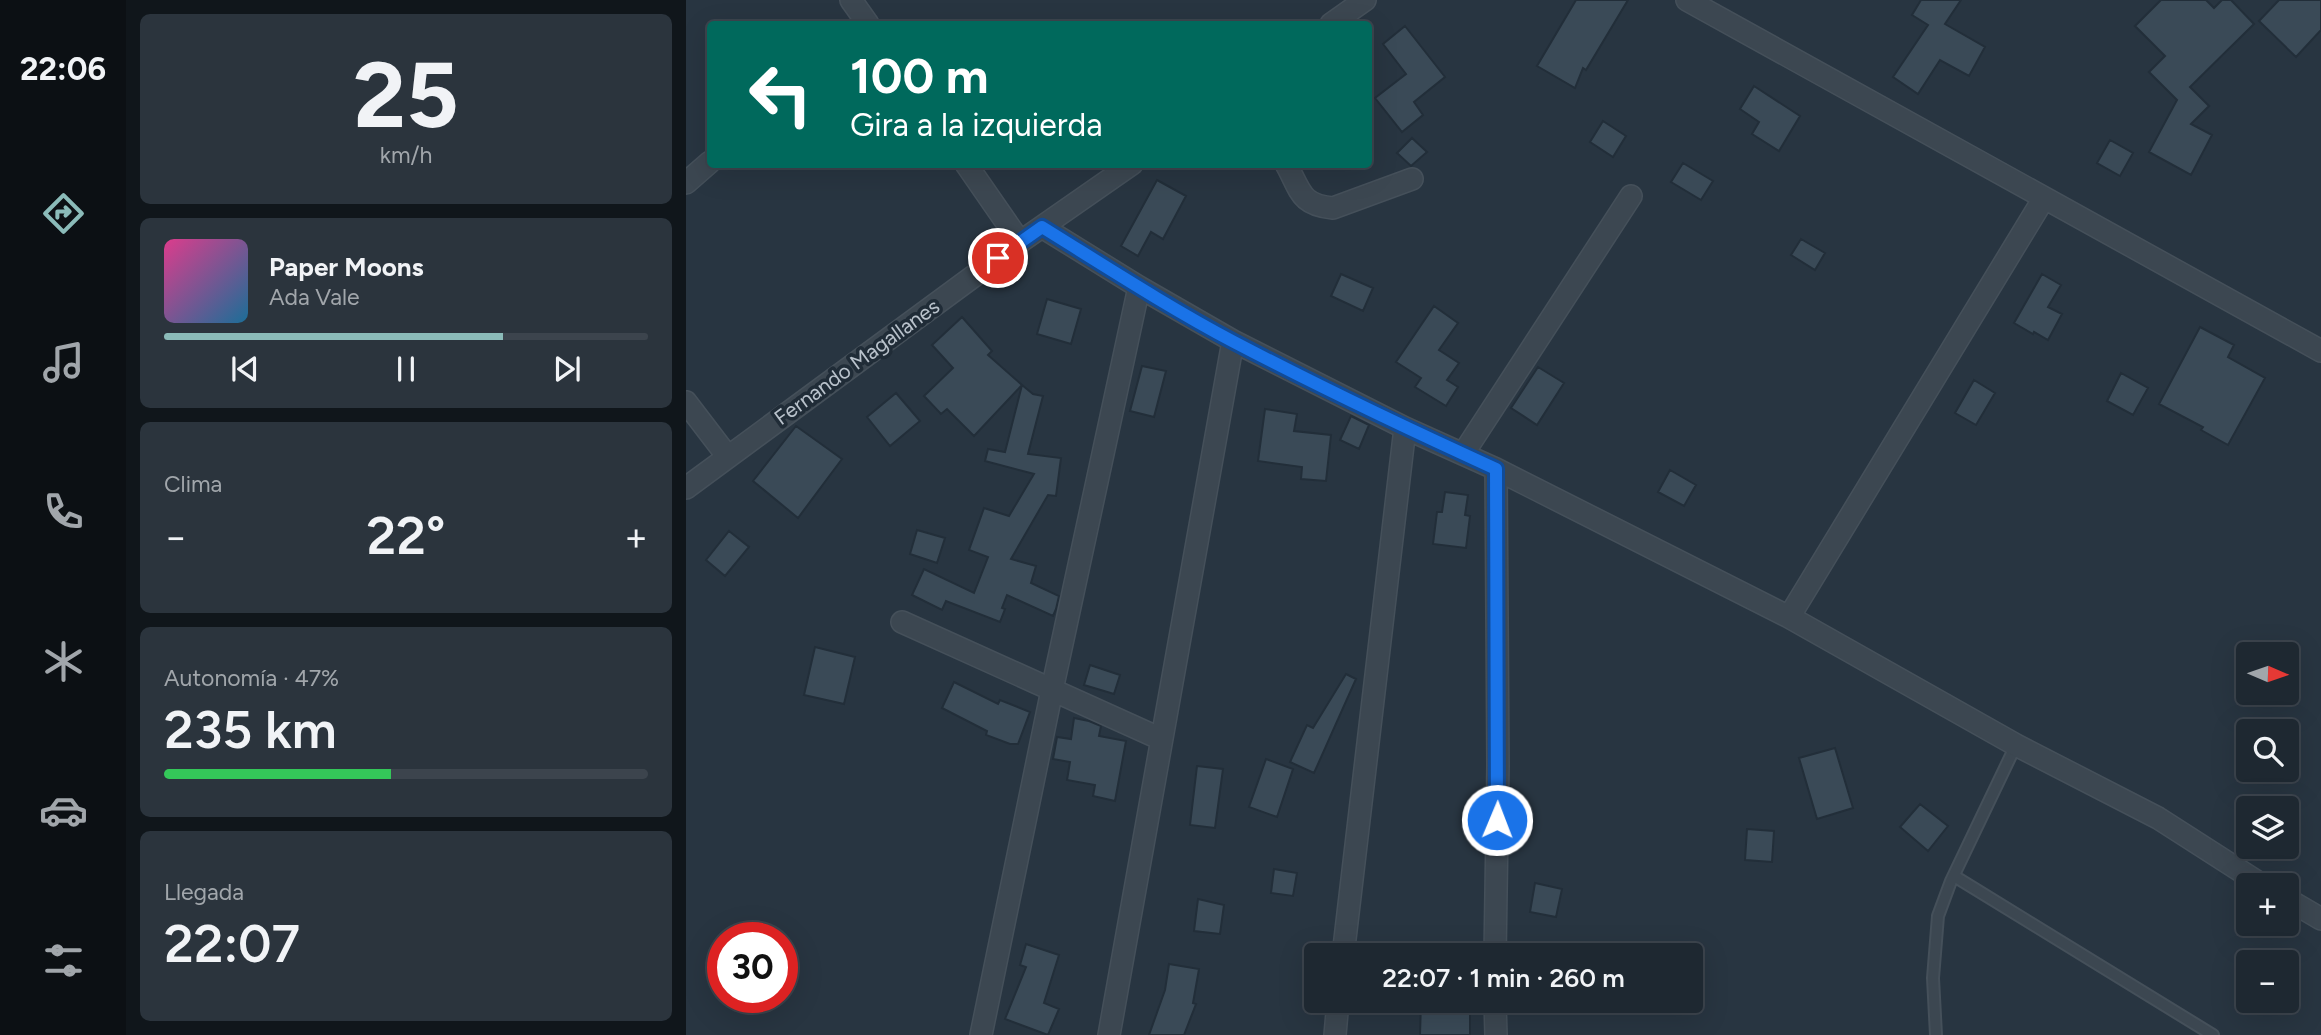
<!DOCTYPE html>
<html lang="es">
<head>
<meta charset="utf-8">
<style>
  body { margin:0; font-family:Figtree,sans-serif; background:#2b343d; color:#f1f3f6; height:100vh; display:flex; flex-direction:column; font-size:26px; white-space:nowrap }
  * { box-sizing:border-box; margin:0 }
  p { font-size:23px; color:#a1a6ab }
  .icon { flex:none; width:38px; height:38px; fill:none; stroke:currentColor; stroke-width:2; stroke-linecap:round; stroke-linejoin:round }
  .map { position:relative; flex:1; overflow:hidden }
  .panel { display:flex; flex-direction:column; gap:14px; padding:14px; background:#10161b; width:560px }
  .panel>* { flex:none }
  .hud { position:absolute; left:21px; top:21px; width:665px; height:147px; border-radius:7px; box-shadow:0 7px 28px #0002,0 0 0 2px #3c444d; background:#00695c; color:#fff; overflow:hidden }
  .needle { width:46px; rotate:92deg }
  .buttons { position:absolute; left:1550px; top:642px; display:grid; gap:14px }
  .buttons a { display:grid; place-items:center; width:63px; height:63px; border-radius:7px; background:#1e2831; box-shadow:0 7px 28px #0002,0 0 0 2px #3c444d; font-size:35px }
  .speed { position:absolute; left:21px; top:922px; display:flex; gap:14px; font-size:35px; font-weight:700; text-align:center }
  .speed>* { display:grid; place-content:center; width:91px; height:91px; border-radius:50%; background:#1e2831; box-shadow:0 7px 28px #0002,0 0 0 2px #3c444d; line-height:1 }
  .speed .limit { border:10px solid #d22; background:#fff; color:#111 }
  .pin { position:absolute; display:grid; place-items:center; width:60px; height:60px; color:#fff; margin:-30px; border:4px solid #fff; border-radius:50%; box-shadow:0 2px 7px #0007 }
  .me { position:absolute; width:77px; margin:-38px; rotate:1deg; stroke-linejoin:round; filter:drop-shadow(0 0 5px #0008) }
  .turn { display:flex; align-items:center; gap:24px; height:147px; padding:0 28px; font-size:32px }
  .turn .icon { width:91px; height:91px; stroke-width:2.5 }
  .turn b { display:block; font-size:49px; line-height:60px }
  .big { font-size:52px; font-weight:600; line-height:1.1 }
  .panel .tile { flex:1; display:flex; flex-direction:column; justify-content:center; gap:10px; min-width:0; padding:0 24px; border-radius:10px; background:#2b343d }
  .panel .dial { align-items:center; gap:0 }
  .dial b { font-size:91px; line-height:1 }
  .song { display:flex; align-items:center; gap:21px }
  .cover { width:84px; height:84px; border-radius:10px; background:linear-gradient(135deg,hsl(330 70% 55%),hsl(200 70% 35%)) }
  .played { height:7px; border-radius:4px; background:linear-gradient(90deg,#8bbbb9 70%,#3c444d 70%) }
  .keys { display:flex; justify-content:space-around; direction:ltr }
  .heat { display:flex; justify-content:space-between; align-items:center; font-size:38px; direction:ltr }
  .charge { height:10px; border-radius:5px; background:linear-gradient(90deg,#34c759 47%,#3c444d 0) }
  .trip { position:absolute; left:618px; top:943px; width:399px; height:70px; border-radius:7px; background:#1e2831; box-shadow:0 7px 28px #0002,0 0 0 2px #3c444d; font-weight:600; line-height:70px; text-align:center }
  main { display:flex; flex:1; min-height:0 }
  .menu { display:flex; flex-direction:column; width:126px; justify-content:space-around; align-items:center; background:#0c1014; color:#a1a6ab }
  .menu .icon { width:49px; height:49px }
  .menu .selected { color:#8bbbb9 }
  .menu b { font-size:32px; color:#f1f3f6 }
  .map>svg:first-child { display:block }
  .building { fill:#3a4a57; stroke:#222e39; stroke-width:2 }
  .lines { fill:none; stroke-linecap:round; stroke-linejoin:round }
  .service-casing { stroke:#45505a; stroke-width:14 }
  .minor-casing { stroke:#45505a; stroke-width:24 }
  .service { stroke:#3c4751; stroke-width:10 }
  .minor { stroke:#3c4751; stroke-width:21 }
  .route-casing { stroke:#114b97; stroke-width:18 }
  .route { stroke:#1a73e8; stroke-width:12 }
  .labels { text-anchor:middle; stroke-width:7; stroke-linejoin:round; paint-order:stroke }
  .street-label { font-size:21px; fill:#b9c2cb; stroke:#202c37 }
</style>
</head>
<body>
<main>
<nav class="menu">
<b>22:06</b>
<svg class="icon selected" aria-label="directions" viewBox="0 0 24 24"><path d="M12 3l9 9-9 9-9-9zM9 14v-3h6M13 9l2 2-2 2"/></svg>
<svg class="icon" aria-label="music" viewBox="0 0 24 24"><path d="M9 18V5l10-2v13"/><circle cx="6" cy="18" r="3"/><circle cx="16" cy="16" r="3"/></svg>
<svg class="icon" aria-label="phone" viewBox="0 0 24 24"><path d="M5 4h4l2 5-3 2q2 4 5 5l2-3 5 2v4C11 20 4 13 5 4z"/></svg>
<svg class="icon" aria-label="climate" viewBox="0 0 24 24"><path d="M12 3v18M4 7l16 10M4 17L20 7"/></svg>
<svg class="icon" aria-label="car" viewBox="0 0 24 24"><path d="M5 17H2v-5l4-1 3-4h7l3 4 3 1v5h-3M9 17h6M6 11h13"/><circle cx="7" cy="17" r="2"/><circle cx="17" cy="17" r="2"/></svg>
<svg class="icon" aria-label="filters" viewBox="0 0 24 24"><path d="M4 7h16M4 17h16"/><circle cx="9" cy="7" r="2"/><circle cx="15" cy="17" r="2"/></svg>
</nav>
<section class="panel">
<div class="tile dial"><b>25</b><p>km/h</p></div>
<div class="tile">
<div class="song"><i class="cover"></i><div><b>Paper Moons</b><p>Ada Vale</p></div></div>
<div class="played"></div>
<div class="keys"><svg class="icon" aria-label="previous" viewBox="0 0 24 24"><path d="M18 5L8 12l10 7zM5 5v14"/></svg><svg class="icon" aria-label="pause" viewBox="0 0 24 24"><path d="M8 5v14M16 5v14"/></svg><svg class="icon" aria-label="next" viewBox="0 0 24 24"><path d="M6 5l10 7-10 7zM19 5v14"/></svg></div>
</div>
<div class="tile"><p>Clima</p>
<div class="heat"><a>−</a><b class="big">22°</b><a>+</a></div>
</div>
<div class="tile"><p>Autonomía · 47%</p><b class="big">235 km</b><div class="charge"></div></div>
<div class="tile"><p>Llegada</p><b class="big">22:07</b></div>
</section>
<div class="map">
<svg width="1635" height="1035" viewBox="0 0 1635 1035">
  <rect width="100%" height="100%" fill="#283541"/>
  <!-- building -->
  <path class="building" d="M890 0H942L900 70 897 68 889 88 851 66Z
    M1235 0H1275L1259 24 1299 47 1283 76 1254 60 1232 94 1207 77 1242 25 1226 15Z
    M1475 0H1520L1528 8 1536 0H1545L1568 24 1504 87 1523 106 1505 124 1526 135 1505 175 1463 152 1491 100 1463 72 1479 56 1449 26Z
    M1593 0H1635V30L1610 57 1573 21Z
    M719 26 759 77 728 102 737 115 716 132 689 98 720 74 697 44Z
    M1068 86 1114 116 1093 151 1066 134 1073 122 1054 109Z
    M917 121 940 136 927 157 904 142Z
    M726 138 741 152 725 166 711 153Z
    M1424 140 1447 153 1434 176 1411 163Z
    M997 163 1027 181 1015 200 985 182Z
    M471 180 500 196 477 239 465 232 452 256 435 246Z
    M1115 239 1139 253 1129 270 1105 255Z
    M655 274 687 288 677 311 645 296Z
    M1356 274 1375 285 1362 307 1376 314 1362 340 1348 332 1347 334 1328 323Z
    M361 299 395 309 385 344 351 334Z
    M748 306 772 323 753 350 773 363 761 380 772 387 760 406 729 387 735 378 710 362Z
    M276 317 306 351 302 355 336 385 288 436 261 409 255 414 238 396 267 368 246 345Z
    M1514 327 1548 345 1542 357 1579 378 1542 445 1515 430 1517 427 1473 404Z
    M456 366 480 371 468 417 444 411Z
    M852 367 878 383 851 425 825 408Z
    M1435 373 1462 388 1447 415 1421 401Z
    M1288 380 1309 393 1290 425 1269 413Z
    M336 385 347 394 357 396 342 454 375 458 370 496 362 495 325 559 350 566 345 583 373 596 370 609 367 616 321 595 316 608 319 609 314 622 260 601 256 610 226 595 238 569 288 593 302 557 283 550 298 508 323 516 348 474 299 461 302 449 319 452Z
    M210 393 234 421 204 446 181 417Z
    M579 409 611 414 608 431 645 435 640 481 615 479 616 467 572 461Z
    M665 416 683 425 673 449 654 440Z
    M110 426 156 459 112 518 67 481Z
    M984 470 1010 485 998 506 972 492Z
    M759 492 782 495 779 515 784 516 780 548 747 544 751 512H756Z
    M231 530 259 538 251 563 224 554Z
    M43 531 63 547 39 576 20 560Z
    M129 647 169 657 158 704 118 695Z
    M404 665 434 675 428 694 398 685Z
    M660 674 670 679 628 773 604 762 621 725 627 728Z
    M268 682 312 704 314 700 344 712 332 744H324L300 735 301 731 256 708Z
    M388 718 403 721 415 726 413 736 440 741 429 801 407 796 409 785 381 780 384 762 367 759 371 737 385 739Z
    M1149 748 1167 808 1131 819 1113 758Z
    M580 759 607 769 591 817 563 807Z
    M511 766 537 769 529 828 504 825Z
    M1234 804 1262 826 1242 851 1214 827Z
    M1061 829 1088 831 1086 862 1059 860Z
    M588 869 611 873 607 896 585 893Z
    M849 883 876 889 870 917 844 912Z
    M512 899 538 905 534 934 508 931Z
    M340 944 373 955 358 1003 373 1009 362 1035 319 1019 340 967 334 965Z
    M483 964 513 969 507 1003 510 1004 498 1035H463L479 990Z
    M735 1001H784V1035H734Z"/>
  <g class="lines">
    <!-- service casing -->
    <g class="service-casing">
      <path id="service" d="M1268 876 1527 1035
        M1250 1035 1247 978 1252 916 1265 881 1330 745"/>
    </g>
    <!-- minor casing -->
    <g class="minor-casing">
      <path id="minor" d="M165 0 182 24
        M1001 0 1635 351
        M645 24 679 0
        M280 164 334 242
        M600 164C615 191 614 205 647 208L726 179
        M0 183 24 162
        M356 227 453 287 547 341 719 428 810 469 1103 617 1330 745 1472 818 1578 886
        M0 402 42 457
        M777 454 945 196
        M0 488 334 242 446 164
        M1103 617 1358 198
        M216 622 475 739
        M1601 899 1635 919
        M657 956 719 428
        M809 956 812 766 810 469
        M809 1001 810 1035
        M295 1035 366 690 453 287
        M423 1035 547 341
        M649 1035 652 1001"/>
    </g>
    <!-- service -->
    <use href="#service" class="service"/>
    <!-- minor -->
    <use href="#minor" class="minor"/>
  </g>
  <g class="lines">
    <!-- route casing -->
    <g class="route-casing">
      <path id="route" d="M312 258 356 227C419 266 482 307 548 342 634 387 722 429 810 469L811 820"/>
    </g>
    <!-- route -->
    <use href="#route" class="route"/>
  </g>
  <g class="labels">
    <!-- street labels -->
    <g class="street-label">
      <text transform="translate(171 362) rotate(-36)" y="7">Fernando Magallanes</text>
    </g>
  </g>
</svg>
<div class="buttons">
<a><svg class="needle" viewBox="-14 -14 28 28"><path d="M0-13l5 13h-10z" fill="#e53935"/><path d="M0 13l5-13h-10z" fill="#a1a6ab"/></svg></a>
<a><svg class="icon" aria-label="search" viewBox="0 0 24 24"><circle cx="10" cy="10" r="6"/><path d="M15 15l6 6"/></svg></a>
<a><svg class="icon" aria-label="layers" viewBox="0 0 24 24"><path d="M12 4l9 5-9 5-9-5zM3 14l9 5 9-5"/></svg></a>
<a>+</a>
<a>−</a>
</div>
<div class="speed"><div class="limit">30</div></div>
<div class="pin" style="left:312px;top:258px;background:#d93025"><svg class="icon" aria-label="arrive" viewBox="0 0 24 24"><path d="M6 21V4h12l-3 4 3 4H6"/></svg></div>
<svg class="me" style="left:811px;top:820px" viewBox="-20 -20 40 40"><circle r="17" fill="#1a73e8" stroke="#fff" stroke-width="3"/><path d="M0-11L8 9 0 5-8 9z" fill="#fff"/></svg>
<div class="trip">22:07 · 1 min · 260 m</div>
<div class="hud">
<div class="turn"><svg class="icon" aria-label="left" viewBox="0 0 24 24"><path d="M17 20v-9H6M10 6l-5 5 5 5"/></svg><div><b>100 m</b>Gira a la izquierda</div></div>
</div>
</div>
</main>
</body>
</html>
